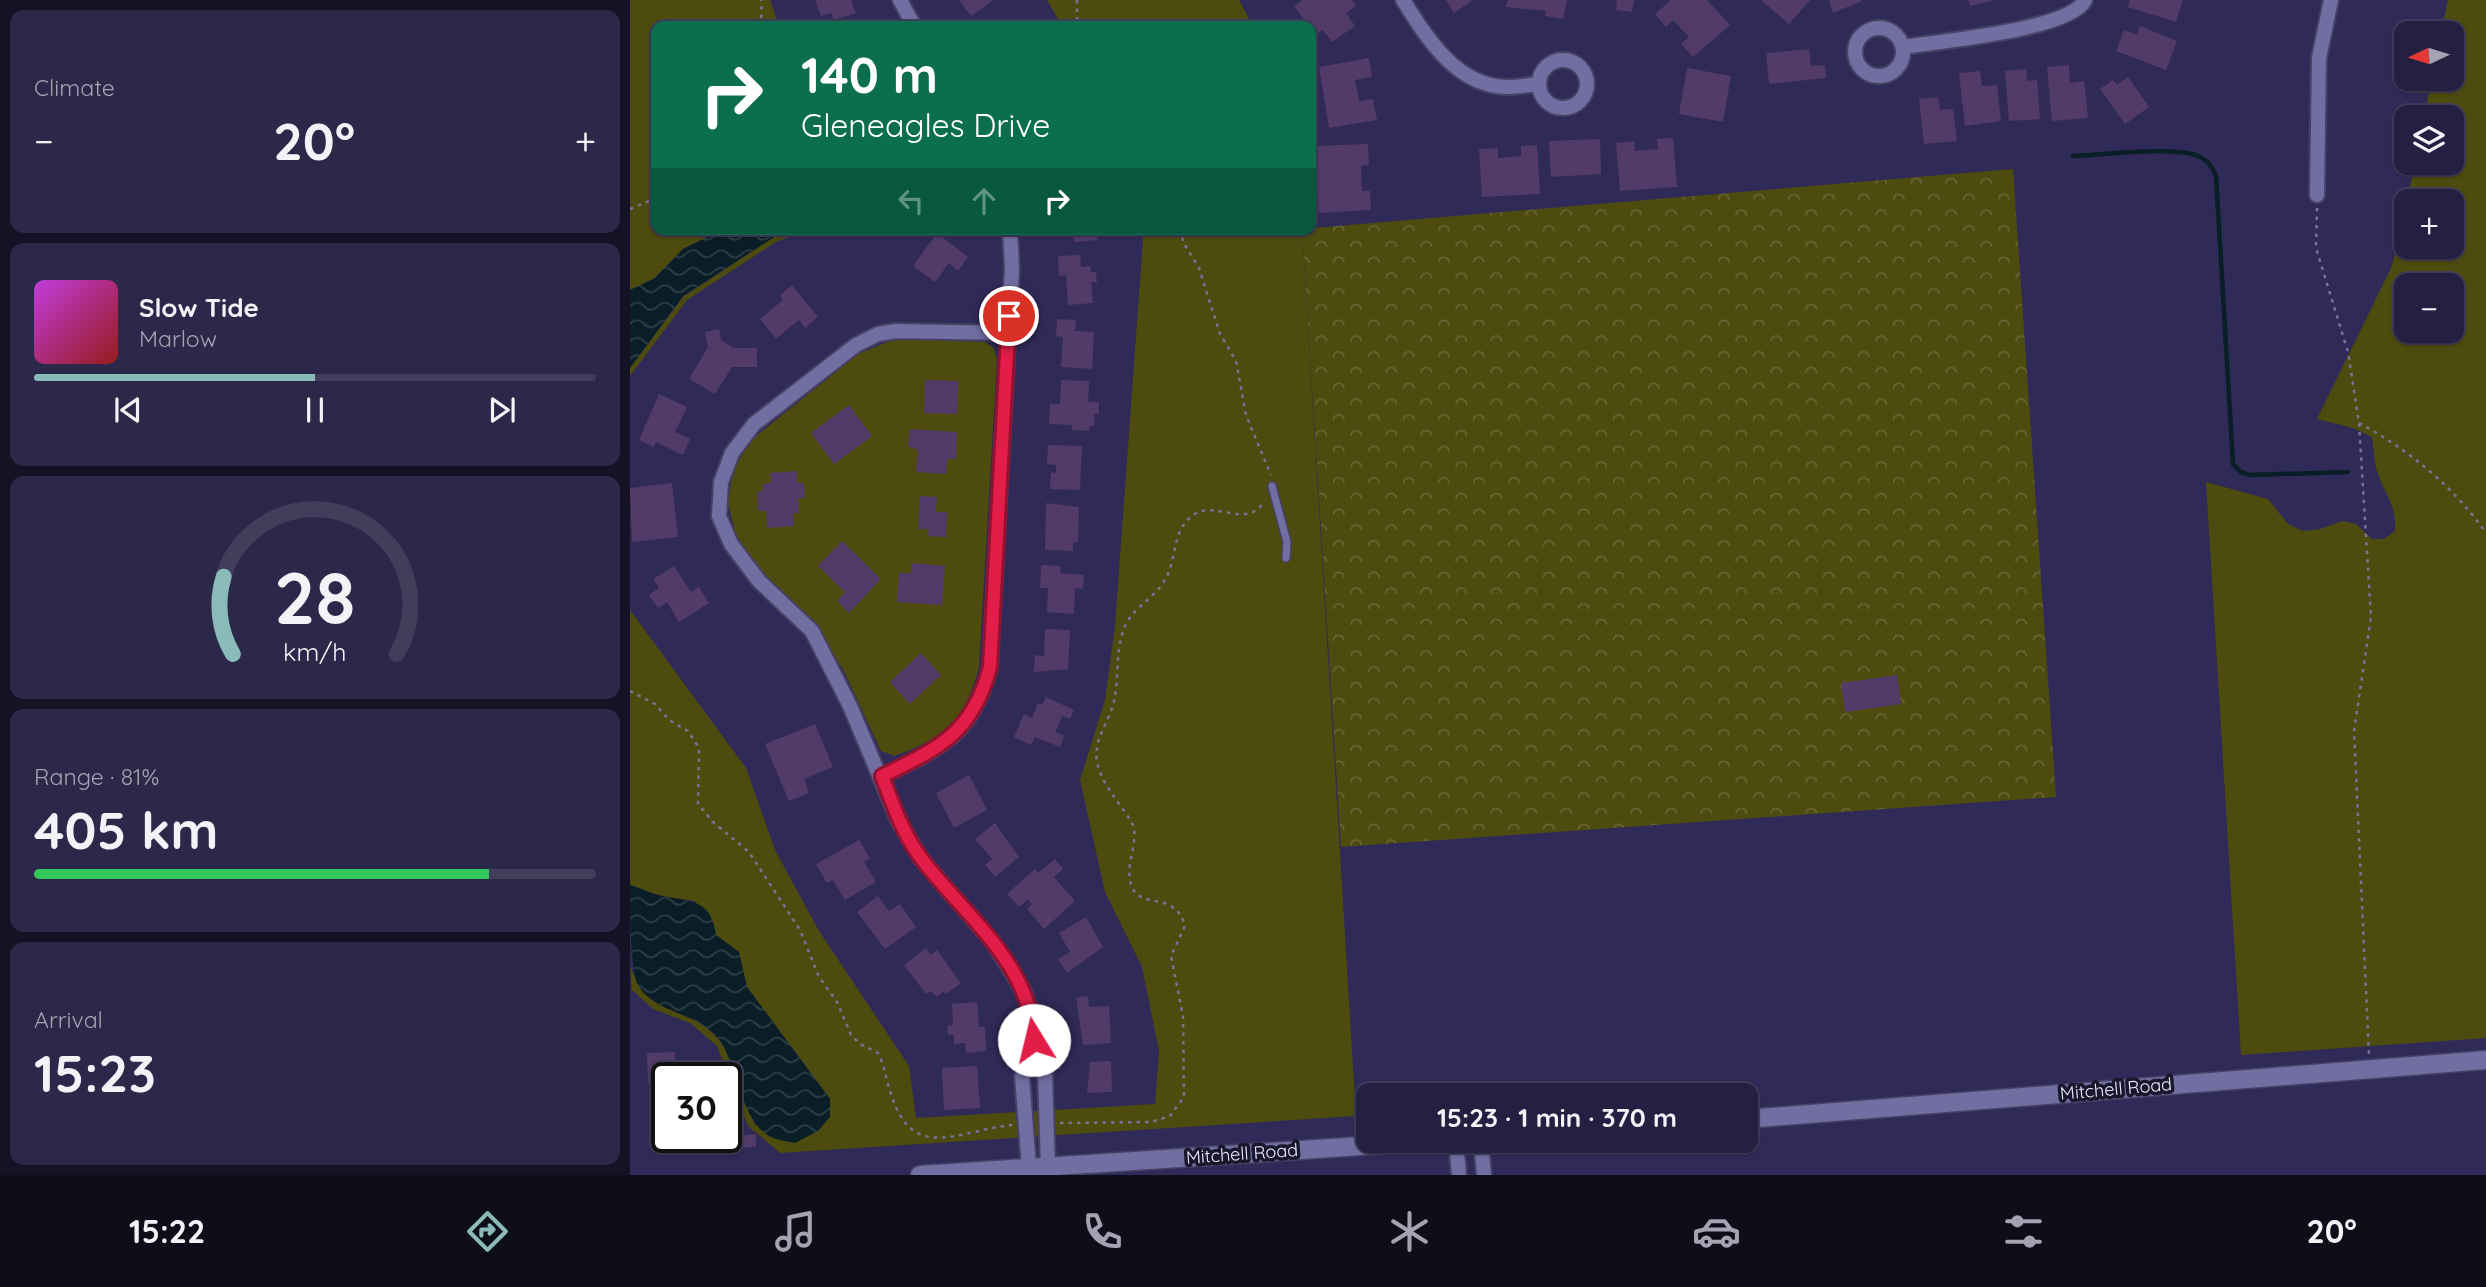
<!DOCTYPE html>
<html lang="en">
<head>
<meta charset="utf-8">
<style>
  body { margin:0; font-family:Quicksand,sans-serif; background:#2c2849; color:#f1f3f6; height:100vh; display:flex; flex-direction:column; font-size:26px; white-space:nowrap }
  * { box-sizing:border-box; margin:0 }
  p { font-size:23px; color:#a3a3b2 }
  .icon { flex:none; width:38px; height:38px; fill:none; stroke:currentColor; stroke-width:2; stroke-linecap:round; stroke-linejoin:round }
  .map { position:relative; flex:1; overflow:hidden }
  .side { display:flex; flex-direction:column; gap:10px; padding:10px; background:#141224; width:630px }
  .side>* { flex:none }
  .banner { position:absolute; left:21px; top:21px; width:665px; height:214px; border-radius:14px; box-shadow:0 2px 5px #0004,0 0 0 2px #413e5b; background:#0b6e4f; color:#fff; overflow:hidden }
  .needle { width:46px; rotate:266deg }
  .tools { position:absolute; left:1764px; top:21px; display:grid; gap:14px }
  .tools a { display:grid; place-items:center; width:70px; height:70px; border-radius:14px; background:#242042; box-shadow:0 2px 5px #0004,0 0 0 2px #413e5b; font-size:35px }
  .speed { position:absolute; left:21px; top:1062px; display:flex; gap:14px; font-size:35px; font-weight:700; text-align:center }
  .speed>* { display:grid; place-content:center; width:91px; height:91px; border-radius:50%; background:#242042; box-shadow:0 2px 5px #0004,0 0 0 2px #413e5b; line-height:1 }
  .speed .limit { border:4px solid #111; border-radius:10px; background:#fff; color:#111 }
  .pin { position:absolute; display:grid; place-items:center; width:60px; height:60px; color:#fff; margin:-30px; border:4px solid #fff; border-radius:50%; box-shadow:0 2px 7px #0007 }
  .me { position:absolute; width:77px; margin:-38px; rotate:351deg; stroke-linejoin:round; filter:drop-shadow(0 0 5px #0008) }
  .turn { display:flex; align-items:center; gap:24px; height:147px; padding:0 35px; font-size:32px }
  .turn .icon { width:91px; height:91px; stroke-width:2.5 }
  .turn b { display:block; font-size:49px; line-height:60px }
  .lanes { display:flex; align-items:center; height:66px; padding:0 35px; background:#0003; justify-content:center; gap:35px; direction:ltr }
  .lanes .off { opacity:.35 }
  .big { font-size:52px; font-weight:700; line-height:1.1 }
  .side .card { flex:1; display:flex; flex-direction:column; justify-content:center; gap:10px; min-width:0; padding:0 24px; border-radius:14px; background:#2c2849 }
  .side .dial { align-items:center; gap:0 }
  .dial svg { height:182px; overflow:visible; fill:none; stroke:#413e5b; stroke-width:7; stroke-linecap:round; text-anchor:middle }
  .dial text { fill:#f1f3f6; stroke:none }
  .song { display:flex; align-items:center; gap:21px }
  .cover { width:84px; height:84px; border-radius:10px; background:linear-gradient(135deg,hsl(290 70% 55%),hsl(0 70% 35%)) }
  .played { height:7px; border-radius:4px; background:linear-gradient(90deg,#8bbbb9 50%,#413e5b 50%) }
  .keys { display:flex; justify-content:space-around; direction:ltr }
  .heat { display:flex; justify-content:space-between; align-items:center; font-size:38px; direction:ltr }
  .charge { height:10px; border-radius:5px; background:linear-gradient(90deg,#34c759 81%,#413e5b 0) }
  .trip { position:absolute; left:726px; top:1083px; width:402px; height:70px; border-radius:14px; background:#242042; box-shadow:0 2px 5px #0004,0 0 0 2px #413e5b; font-weight:700; line-height:70px; text-align:center }
  .dock { display:flex; height:112px; justify-content:space-around; align-items:center; background:#0e0d1a; color:#a3a3b2 }
  .dock .icon { width:49px; height:49px }
  .dock .current { color:#8bbbb9 }
  .dock b { font-size:32px; color:#f1f3f6 }
  main { display:flex; flex:1; min-height:0 }
  .map>svg:first-child { display:block }
  .green { fill:#4e4b0f; fill-rule:evenodd }
  .forest { fill:url(#forest-crowns) }
  .water { fill:url(#water-waves) }
  .lines { fill:none; stroke-linecap:round; stroke-linejoin:round }
  .stream { stroke:#091e27; stroke-width:4.5 }
  .building { fill:#523b69 }
  .service-casing { stroke:#474166; stroke-width:10 }
  .minor-casing { stroke:#474166; stroke-width:18 }
  .tertiary-casing { stroke:#474166; stroke-width:21 }
  .path { stroke:#777396; stroke-width:2.5; stroke-dasharray:3.5 5; stroke-linecap:butt }
  .service { stroke:#716ea2; stroke-width:7 }
  .minor { stroke:#716ea2; stroke-width:14 }
  .tertiary { stroke:#716ea2; stroke-width:18 }
  .route-casing { stroke:#92132f; stroke-width:18 }
  .route { stroke:#e11d48; stroke-width:12 }
  .labels { text-anchor:middle; stroke-width:7; stroke-linejoin:round; paint-order:stroke }
  .street-label { font-size:18px; fill:#ececfd; stroke:#19172c }
</style>
</head>
<body>
<main>
<section class="side">
<div class="card"><p>Climate</p>
<div class="heat"><a>−</a><b class="big">20°</b><a>+</a></div>
</div>
<div class="card">
<div class="song"><i class="cover"></i><div><b>Slow Tide</b><p>Marlow</p></div></div>
<div class="played"></div>
<div class="keys"><svg class="icon" aria-label="previous" viewBox="0 0 24 24"><path d="M18 5L8 12l10 7zM5 5v14"/></svg><svg class="icon" aria-label="pause" viewBox="0 0 24 24"><path d="M8 5v14M16 5v14"/></svg><svg class="icon" aria-label="next" viewBox="0 0 24 24"><path d="M6 5l10 7-10 7zM19 5v14"/></svg></div>
</div>
<div class="card dial"><svg viewBox="0 0 100 80">
<path d="M14 69A42 42 0 1 1 86 69"/>
<path d="M14 69A42 42 0 0 1 10 35" stroke="#8bbbb9"/>
<text x="50" y="56" font-size="32" font-weight="700">28</text>
<text x="50" y="72" font-size="11">km/h</text>
</svg></div>
<div class="card"><p>Range · 81%</p><b class="big">405 km</b><div class="charge"></div></div>
<div class="card"><p>Arrival</p><b class="big">15:23</b></div>
</section>
<div class="map">
<svg width="1856" height="1175" viewBox="0 0 1856 1175">
  <defs>
    <pattern id="forest-crowns" width="20" height="18" patternUnits="userSpaceOnUse" patternTransform="scale(1.75)"><rect width="20" height="18" fill="#4e4b0f"/><path d="M2 6a3 3 0 1 1 6 0M12 15a3 3 0 1 1 6 0" fill="none" stroke="#686533"/></pattern>
    <pattern id="water-waves" width="16" height="10" patternUnits="userSpaceOnUse" patternTransform="scale(1.75)"><rect width="16" height="10" fill="#091e27"/><path d="M0 5q4-4 8 0t8 0" fill="none" stroke="#2d3f47"/></pattern>
  </defs>
  <rect width="100%" height="100%" fill="#302a58"/>
  <!-- green -->
  <path class="green" d="M0 0H140L149 26H26V229H94L53 249 25 278 0 290Z
    M417 0H609L623 26H432Z
    M1818 0H1856V1038L1611 1055 1576 482 1638 499 1658 524 1673 531 1690 529 1713 521 1726 524 1742 539H1754L1765 531C1767 508 1757 497 1749 477 1744 465 1744 450 1742 437L1723 428 1687 419 1762 266 1776 205V247H1822V201H1777L1785 163H1822V117H1794L1802 79H1822V33H1811ZM1776 285H1822V331H1776Z
    M168 229H179L146 242 57 300 0 376V368L53 297 144 237Z
    M510 229H672L726 1116 150 1153 118 1126 87 1046 60 1023 23 1009 2 990 0 966C19 1016 59 1004 89 1040 102 1055 117 1104 125 1125L200 1099 117 987 109 952 86 935 65 901 30 896 0 885V610L116 768 145 850 189 931 279 1066 286 1118 525 1104 529 1051 512 967 475 892 450 780 475 700 485 626 513 240Z
    M267 338 355 342 363 347 367 359 349 667C336 719 314 739 264 756L251 751 213 669 178 620 123 565 106 535 98 503 103 471 120 441 228 354Z"/>
  <!-- forest -->
  <path class="forest" d="M1383 169 1426 797 711 847 672 229Z"/>
  <!-- water -->
  <path class="water" d="M94 229H168L144 237 53 296 0 368V290L25 278 53 249Z
    M0 885C11 888 21 894 33 896 62 902 81 899 86 935L109 952 117 987 200 1099V1117L188 1131 165 1143C157 1141 146 1140 139 1136 112 1121 107 1068 91 1042 71 1011 21 1015 6 981 0 954 0 915 0 885Z"/>
  <g class="lines">
    <!-- stream -->
    <path class="stream" d="M1443 156C1472 155 1545 146 1568 156 1578 160 1582 167 1586 176L1603 464 1611 472 1620 475 1718 472"/>
  </g>
  <!-- building -->
  <path class="building" d="M185 0H221L226 13 204 20 201 13 191 16Z
    M329 0H364L341 16Z
    M672 0H722L726 6 716 13 725 26 702 42 693 30 686 35 664 6Z
    M816 0H843L824 13Z
    M878 0H937L933 19 915 16 916 11 876 7Z
    M987 0H1004L1002 12 986 10Z
    M1041 0H1077L1100 25 1063 57 1051 44 1059 37 1043 20 1036 27 1025 14Z
    M1131 0H1180L1159 24Z
    M1199 0H1232V1L1203 13Z
    M1338 0H1362V1L1340 6Z
    M1500 0H1553L1546 22 1498 7Z
    M1510 26 1547 41 1536 70 1486 51 1494 30 1507 35Z
    M1179 49 1181 66 1195 65 1196 78 1139 84 1136 53Z
    M739 58 742 77 725 80 729 101 743 99 747 120 699 128 689 67Z
    M1439 65 1440 83 1454 81 1458 118 1422 121 1417 67Z
    M1057 68 1101 76 1093 122 1049 114Z
    M1396 69 1397 81 1407 80 1410 119 1379 121 1375 71Z
    M1350 71 1352 86 1367 85 1371 121 1335 126 1329 73Z
    M1498 77 1519 107 1495 124 1470 89 1483 80 1487 85Z
    M1308 97 1310 110 1323 109 1327 141 1294 144 1289 99Z
    M1043 138 1047 187 990 191 986 143 1004 141 1005 151 1028 149 1027 139Z
    M970 139 971 174 921 177 919 141Z
    M738 144 739 165 731 166 732 191H740L741 210 689 213 685 146Z
    M907 145 910 194 852 197 849 149 868 148V158L891 156V146Z
    M435 229H466L467 240 444 242 443 234 435 235Z
    M307 233 338 257 328 271 319 263 305 282 283 266Z
    M450 255 451 267 460 266 461 272H466L467 282H461L463 303 438 305 436 275 429 276 428 256Z
    M162 285 188 317 175 328 169 320 146 339 130 319 153 300 150 295Z
    M427 319 446 320 445 331 464 332 462 369 431 367 433 337 426 336Z
    M89 329 91 340 103 348H127V367H102L85 394 59 379 78 347 75 332Z
    M295 380 328 381 327 414 294 413Z
    M431 380 459 381 458 402H469V414H464V426H460L459 431 442 430V425L419 424 420 404H430Z
    M29 394 57 407 45 432 60 439 53 455 26 442 24 447 9 440Z
    M219 405 242 436 204 464 181 433Z
    M280 429 327 432 326 459H317L316 474 286 472 288 450 278 446Z
    M418 445 452 446 450 490 420 489 421 472 426 473V465L417 464Z
    M167 471V483H174L175 498H168L169 513H163L164 526 137 528 136 511H128L127 492 133 491V484L141 483 140 473Z
    M42 483 48 537 2 542 0 488Z
    M290 496 307 497 306 512H317L316 537 298 536 299 529H288Z
    M416 503 449 507 448 542H443V551L415 550Z
    M212 541 251 579 219 613 207 601 215 592 188 566Z
    M282 563 315 566 312 605 267 602 269 573H281Z
    M411 565 431 566 430 573 454 575 453 589 445 588 444 614 417 612 418 588H410Z
    M44 566 61 592 69 587 79 603 49 622 37 602 28 608 19 595 29 588 23 579Z
    M415 629 440 630 438 669 404 672 405 655 414 656Z
    M291 653 311 675 280 704 260 682Z
    M1267 675 1271 704 1215 712 1211 683Z
    M416 697 444 710 440 719 432 716 425 732 434 736 430 747 405 737 401 745 384 737 394 714 402 718 408 703 412 705Z
    M185 724 203 767 174 779 179 793 159 801 135 744Z
    M339 775 357 810 324 828 306 793Z
    M365 823 389 857 365 877 355 865 362 859 345 839Z
    M229 840 240 858 234 862 246 882 215 900 203 880 197 883 186 864Z
    M425 859 433 869 424 877 445 901 414 929 397 909 402 904 398 899 389 907 377 894 405 869 408 873Z
    M248 896 259 911 270 904 286 927 255 949 227 912Z
    M456 917 473 947 437 973 428 959 440 952 429 933Z
    M296 948 301 955 307 950 331 983 316 994 314 991 307 997 301 991 296 994 274 965Z
    M458 996 459 1007 479 1006 481 1043 453 1045 446 997Z
    M347 1002 349 1027H355L356 1051 336 1053 335 1043 324 1044V1035H318L317 1026 323 1025 322 1004Z
    M45 1052V1068H64V1078H37V1083H18L17 1053Z
    M481 1061 482 1092 457 1093 460 1062Z
    M347 1066 350 1108 314 1110 312 1068Z
    M126 1134V1147L111 1148 110 1136Z"/>
  <g class="lines">
    <!-- service casing -->
    <g class="service-casing">
      <path id="service" d="M642 486 657 542 656 558"/>
    </g>
    <!-- minor casing -->
    <g class="minor-casing">
      <path id="minor" d="M270 0 284 26
        M773 0C796 37 827 87 877 87 887 87 898 85 909 84
        M1225 52a24 24 0 1 1 48 0a24 24 0 1 1-48 0Z
        M1274 47C1310 41 1440 30 1455 0
        M909 84a24 24 0 1 1 48 0a24 24 0 1 1-48 0Z
        M1687 195 1689 58 1701 0
        M377 333 266 331 248 334 226 345 124 424 102 453 91 482 89 516 101 544 129 581 182 631 220 706 268 820 292 860 363 942 394 992 403 1018 405 1062 415 1075 418 1167
        M252 776C311 748 343 735 360 667L382 269 380 229
        M826 1141 829 1175
        M851 1141 854 1175
        M399 1168 392 1076 405 1062"/>
    </g>
    <!-- tertiary casing -->
    <g class="tertiary-casing">
      <path id="tertiary" d="M1116 1119 1856 1060
        M290 1175 808 1141"/>
    </g>
    <!-- path -->
    <path class="path" d="M447 0V18L452 26
      M128 26 132 14 131 0
      M1687 208 1686 248 1718 352 1729 423 1741 617 1724 731 1739 1055
      M0 209 26 198
      M551 229 553 242 569 268 590 334 606 361 616 415 641 475
      M1729 423C1778 449 1825 488 1856 533
      M0 691 25 704 39 720 58 731 69 748 68 804 83 822 119 852 170 930 189 977 207 1002 221 1035 230 1044 248 1053C255 1066 256 1080 261 1094 283 1164 329 1130 382 1125
      M430 1123 521 1122 540 1116 554 1097 553 1016 541 956 555 926C545 890 511 910 502 887 494 867 507 848 504 827 493 805 472 787 467 762 463 740 479 722 484 701 490 674 484 648 497 622 507 605 527 596 536 578 547 558 542 531 562 516 585 498 615 531 635 501"/>
    <!-- service -->
    <use href="#service" class="service"/>
    <!-- minor -->
    <use href="#minor" class="minor"/>
    <!-- tertiary -->
    <use href="#tertiary" class="tertiary"/>
  </g>
  <g class="lines">
    <!-- route casing -->
    <g class="route-casing">
      <path id="route" d="M379 316 360 667C343 733 309 748 252 776 263 805 274 837 294 862 336 916 402 966 404 1040"/>
    </g>
    <!-- route -->
    <use href="#route" class="route"/>
  </g>
  <g class="labels">
    <!-- street labels -->
    <g class="street-label">
      <text transform="translate(1486 1089) rotate(-5)" y="6">Mitchell Road</text>
      <text transform="translate(612 1154) rotate(-4)" y="6">Mitchell Road</text>
    </g>
  </g>
</svg>
<div class="tools">
<a><svg class="needle" viewBox="-14 -14 28 28"><path d="M0-13l5 13h-10z" fill="#e53935"/><path d="M0 13l5-13h-10z" fill="#a3a3b2"/></svg></a>
<a><svg class="icon" aria-label="layers" viewBox="0 0 24 24"><path d="M12 4l9 5-9 5-9-5zM3 14l9 5 9-5"/></svg></a>
<a>+</a>
<a>−</a>
</div>
<div class="speed"><div class="limit">30</div></div>
<div class="pin" style="left:379px;top:316px;background:#d93025"><svg class="icon" aria-label="arrive" viewBox="0 0 24 24"><path d="M6 21V4h12l-3 4 3 4H6"/></svg></div>
<svg class="me" style="left:404px;top:1040px" viewBox="-20 -20 40 40"><circle r="19" fill="#fff"/><path d="M0-13L10 11 0 6-10 11z" fill="#e11d48"/></svg>
<div class="trip">15:23 · 1 min · 370 m</div>
<div class="banner">
<div class="turn"><svg class="icon" aria-label="right" viewBox="0 0 24 24"><path d="M7 20v-9h11M14 6l5 5-5 5"/></svg><div><b>140 m</b>Gleneagles Drive</div></div>
<div class="lanes"><svg class="icon off" aria-label="left" viewBox="0 0 24 24"><path d="M17 20v-9H6M10 6l-5 5 5 5"/></svg><svg class="icon off" aria-label="ahead" viewBox="0 0 24 24"><path d="M12 20V5M6 11l6-6 6 6"/></svg><svg class="icon" aria-label="right" viewBox="0 0 24 24"><path d="M7 20v-9h11M14 6l5 5-5 5"/></svg></div>
</div>
</div>
</main>
<nav class="dock">
<b>15:22</b>
<svg class="icon current" aria-label="directions" viewBox="0 0 24 24"><path d="M12 3l9 9-9 9-9-9zM9 14v-3h6M13 9l2 2-2 2"/></svg>
<svg class="icon" aria-label="music" viewBox="0 0 24 24"><path d="M9 18V5l10-2v13"/><circle cx="6" cy="18" r="3"/><circle cx="16" cy="16" r="3"/></svg>
<svg class="icon" aria-label="phone" viewBox="0 0 24 24"><path d="M5 4h4l2 5-3 2q2 4 5 5l2-3 5 2v4C11 20 4 13 5 4z"/></svg>
<svg class="icon" aria-label="climate" viewBox="0 0 24 24"><path d="M12 3v18M4 7l16 10M4 17L20 7"/></svg>
<svg class="icon" aria-label="car" viewBox="0 0 24 24"><path d="M5 17H2v-5l4-1 3-4h7l3 4 3 1v5h-3M9 17h6M6 11h13"/><circle cx="7" cy="17" r="2"/><circle cx="17" cy="17" r="2"/></svg>
<svg class="icon" aria-label="filters" viewBox="0 0 24 24"><path d="M4 7h16M4 17h16"/><circle cx="9" cy="7" r="2"/><circle cx="15" cy="17" r="2"/></svg>
<b>20°</b>
</nav>
</body>
</html>
